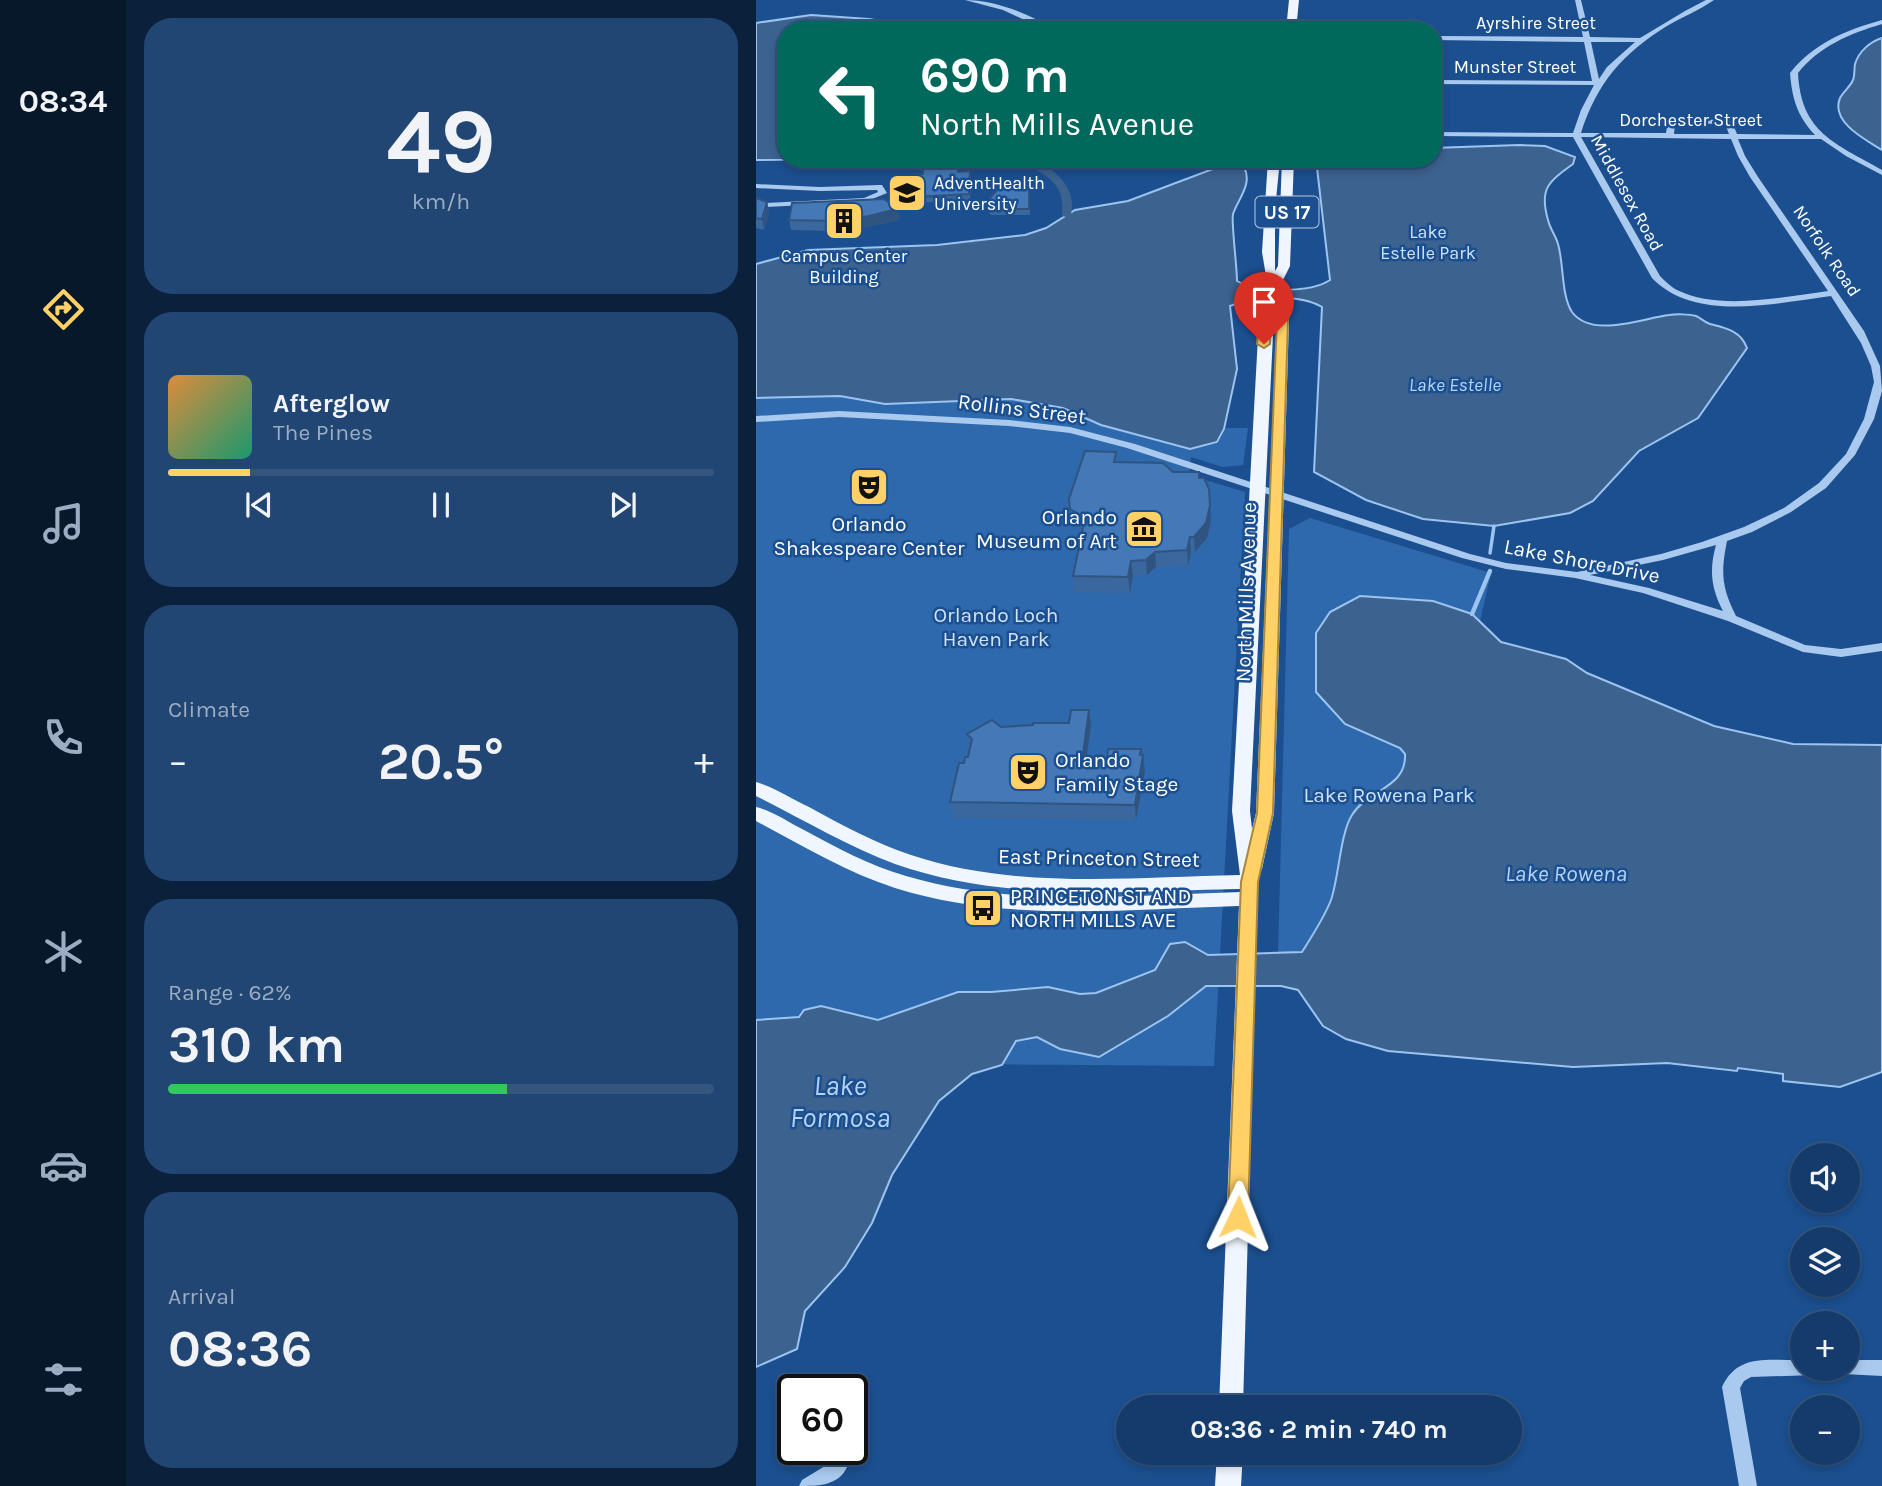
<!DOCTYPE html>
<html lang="en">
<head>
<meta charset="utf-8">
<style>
  body { margin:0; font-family:Karla,sans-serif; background:#214673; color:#f1f3f6; height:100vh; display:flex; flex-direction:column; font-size:26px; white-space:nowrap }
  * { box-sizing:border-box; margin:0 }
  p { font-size:23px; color:#9dadc1 }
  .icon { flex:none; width:38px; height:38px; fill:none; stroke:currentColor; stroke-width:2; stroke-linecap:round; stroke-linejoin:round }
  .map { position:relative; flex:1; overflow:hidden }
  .drawer { display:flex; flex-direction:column; gap:18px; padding:18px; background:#0b203b; width:630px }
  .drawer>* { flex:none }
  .banner { position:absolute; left:21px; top:21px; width:665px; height:147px; border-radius:28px; box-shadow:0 4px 10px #0003,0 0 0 2px #33557e; background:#00695c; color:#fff; overflow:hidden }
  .fabs { position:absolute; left:1034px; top:1143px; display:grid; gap:14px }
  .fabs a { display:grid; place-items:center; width:70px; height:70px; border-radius:50%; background:#143b6b; box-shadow:0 4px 10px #0003,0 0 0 2px #33557e; font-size:35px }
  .speed { position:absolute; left:21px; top:1374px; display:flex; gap:14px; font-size:35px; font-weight:700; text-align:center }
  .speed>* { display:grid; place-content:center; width:91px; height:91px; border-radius:50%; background:#143b6b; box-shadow:0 4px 10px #0003,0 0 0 2px #33557e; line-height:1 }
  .speed .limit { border:4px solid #111; border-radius:10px; background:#fff; color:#111 }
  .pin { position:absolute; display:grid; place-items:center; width:60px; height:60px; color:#fff; margin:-72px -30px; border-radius:50% 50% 50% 0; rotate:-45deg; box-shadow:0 0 7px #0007 }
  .pin .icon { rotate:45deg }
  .me { position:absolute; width:77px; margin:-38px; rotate:2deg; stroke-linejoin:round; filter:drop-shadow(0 0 5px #0008) }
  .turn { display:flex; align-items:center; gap:24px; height:147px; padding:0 28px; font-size:32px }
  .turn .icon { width:91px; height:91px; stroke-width:2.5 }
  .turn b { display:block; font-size:49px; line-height:60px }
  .big { font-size:52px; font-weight:700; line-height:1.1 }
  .drawer .card { flex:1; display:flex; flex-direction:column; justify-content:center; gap:10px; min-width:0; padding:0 24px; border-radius:28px; background:#214673 }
  .drawer .dial { align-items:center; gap:0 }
  .dial b { font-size:91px; line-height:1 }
  .song { display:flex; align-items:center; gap:21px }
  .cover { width:84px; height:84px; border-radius:10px; background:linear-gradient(135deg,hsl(30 70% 55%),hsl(160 70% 35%)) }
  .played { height:7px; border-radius:4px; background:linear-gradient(90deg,#ffd166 15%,#33557e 15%) }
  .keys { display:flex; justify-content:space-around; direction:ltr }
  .heat { display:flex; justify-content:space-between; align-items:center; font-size:38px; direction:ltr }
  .charge { height:10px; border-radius:5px; background:linear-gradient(90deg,#34c759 62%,#33557e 0) }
  .trip { position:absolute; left:360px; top:1395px; width:406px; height:70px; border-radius:35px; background:#143b6b; box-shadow:0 4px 10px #0003,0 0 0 2px #33557e; font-weight:700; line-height:70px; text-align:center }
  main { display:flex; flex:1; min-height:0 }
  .tabs { display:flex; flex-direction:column; width:126px; justify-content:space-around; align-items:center; background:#08182b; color:#9dadc1 }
  .tabs .icon { width:49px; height:49px }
  .tabs .current { color:#ffd166 }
  .tabs b { font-size:32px; color:#f1f3f6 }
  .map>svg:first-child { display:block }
  .green { fill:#2e69ad }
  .water { fill:#3c6290; stroke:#9cc4f0; stroke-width:2 }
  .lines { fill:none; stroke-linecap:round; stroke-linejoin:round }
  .stream-far1 { stroke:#9cc4f0; stroke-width:3.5 }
  .stream { stroke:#9cc4f0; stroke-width:4.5 }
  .canal { fill:#3c6290; fill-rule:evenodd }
  .minor { fill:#a9c9ee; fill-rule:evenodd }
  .major { fill:#f0f6ff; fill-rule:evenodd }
  .wall { fill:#3a679d }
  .shaded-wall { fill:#305480 }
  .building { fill:#4478b7; stroke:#305480; stroke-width:2 }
  .route { fill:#ffd166; stroke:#a68842; stroke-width:2 }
  .labels { text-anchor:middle; stroke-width:5; stroke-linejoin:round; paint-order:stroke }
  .far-street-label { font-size:18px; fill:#fff; stroke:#1b4f8f }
  .far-poi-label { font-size:18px; fill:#fff; stroke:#1b4f8f; text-anchor:start }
  .far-park-label { font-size:18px; fill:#cfe3fa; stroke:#1b4f8f }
  .shield { fill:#1b4f8f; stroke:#bbcadd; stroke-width:2 }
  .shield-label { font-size:19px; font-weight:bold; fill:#fff }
  .far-water-label { font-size:19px; font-style:italic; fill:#b5d3f5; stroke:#1b4f8f }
  .street-label { font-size:21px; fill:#fff; stroke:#1b4f8f }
  .poi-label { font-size:21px; fill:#fff; stroke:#1b4f8f; text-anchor:start }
  .park-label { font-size:21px; fill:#cfe3fa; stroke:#1b4f8f }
  .water-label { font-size:23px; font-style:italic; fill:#b5d3f5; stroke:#1b4f8f }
  .near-water-label { font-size:28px; font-style:italic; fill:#b5d3f5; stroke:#1b4f8f }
</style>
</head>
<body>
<main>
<nav class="tabs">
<b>08:34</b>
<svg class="icon current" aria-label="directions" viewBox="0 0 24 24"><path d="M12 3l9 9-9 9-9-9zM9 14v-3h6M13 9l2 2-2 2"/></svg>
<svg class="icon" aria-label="music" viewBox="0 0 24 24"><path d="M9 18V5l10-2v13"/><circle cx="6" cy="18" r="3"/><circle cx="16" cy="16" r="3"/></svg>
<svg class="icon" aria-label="phone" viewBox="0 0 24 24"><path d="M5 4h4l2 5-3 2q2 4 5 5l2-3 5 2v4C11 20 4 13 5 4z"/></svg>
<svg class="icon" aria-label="climate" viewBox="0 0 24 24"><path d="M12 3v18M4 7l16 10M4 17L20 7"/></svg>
<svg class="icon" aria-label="car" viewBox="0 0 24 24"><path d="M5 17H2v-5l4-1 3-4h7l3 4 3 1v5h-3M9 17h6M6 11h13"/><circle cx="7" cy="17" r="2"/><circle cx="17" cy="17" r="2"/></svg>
<svg class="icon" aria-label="filters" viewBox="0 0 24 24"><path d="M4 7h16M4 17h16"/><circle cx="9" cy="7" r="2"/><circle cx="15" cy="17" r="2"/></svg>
</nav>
<section class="drawer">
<div class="card dial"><b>49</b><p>km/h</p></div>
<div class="card">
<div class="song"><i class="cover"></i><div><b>Afterglow</b><p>The Pines</p></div></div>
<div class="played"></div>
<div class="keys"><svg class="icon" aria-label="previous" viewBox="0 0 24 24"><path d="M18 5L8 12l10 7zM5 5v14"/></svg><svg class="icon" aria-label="pause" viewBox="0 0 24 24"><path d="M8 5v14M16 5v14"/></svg><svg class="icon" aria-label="next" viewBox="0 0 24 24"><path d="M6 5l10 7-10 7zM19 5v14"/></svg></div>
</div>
<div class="card"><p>Climate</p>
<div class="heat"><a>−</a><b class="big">20.5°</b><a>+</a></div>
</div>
<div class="card"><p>Range · 62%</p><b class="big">310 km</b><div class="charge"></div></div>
<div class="card"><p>Arrival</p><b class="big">08:36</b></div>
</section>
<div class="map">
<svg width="1126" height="1486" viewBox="0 0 1126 1486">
  <rect width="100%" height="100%" fill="#1b4f8f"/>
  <!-- green -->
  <path class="green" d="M233 384 438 429 436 449 462 443 470 428H492L487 465 466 467 435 457 433 475 489 492 458 1066 179 1064 0 1085V386Z
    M554 518 735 573 721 635 629 952 522 954 533 529Z"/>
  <!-- water -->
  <path class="water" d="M55 15 113 19 179 30H30V159H76L0 160V23Z
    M1126 38V150C1110 140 1074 122 1084 98 1087 92 1094 87 1097 80 1099 75 1098 69 1099 64 1103 51 1114 42 1126 38Z
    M763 145 789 146 819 157 817 164C792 182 783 189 792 220 794 229 800 236 802 244 808 264 805 295 816 312 836 339 887 318 913 315 920 314 933 314 940 316 945 318 948 322 954 324 970 328 985 331 991 348L942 418 883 451 837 501 814 513 738 526 667 519 610 500 558 472 566 307C543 294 498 296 474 306L481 369 468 429 461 442 434 449 345 425 307 408 255 399 129 404 84 396 0 398V264L52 250 181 245 269 235 290 228 319 210 372 201 462 167H488C497 184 482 199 477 214 475 220 481 267 481 281 500 293 555 293 574 280L560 159H677V148Z
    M604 596 677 601 716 614 745 642 810 659 831 673 958 726 1037 744 1126 745V1072L1084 1087 1027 1081V1074L982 1068 981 1071 911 1063 817 1067 632 1051 590 1039 567 1026 542 990 525 986H450L412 1016 343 1057 304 1049 281 1037 260 1041 246 1065 216 1074 183 1101 136 1175 116 1223 89 1267 49 1311 41 1349 0 1367V1020L43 1017 48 1010 65 1006 122 1020 202 992H235L292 987 324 994 340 993 399 970 414 944 429 942 452 955 546 952C556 936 568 918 575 900 583 877 584 834 596 815 611 790 651 788 649 754L644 748 589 724 560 692V633L574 612Z"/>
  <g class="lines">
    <!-- stream-far1 -->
    <path class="stream-far1" d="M734 553 738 526"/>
    <!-- stream -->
    <path class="stream" d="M716 614 734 571"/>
    <!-- canal -->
    <path class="canal" d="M263 159C292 159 325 187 314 218L306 216C310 179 287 176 263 159Z"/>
    <!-- minor -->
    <path class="minor" d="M209 0C239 0 274 14 299 30H290L247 10Z
      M819 0H825L834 37 884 38 929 11 950 0H958C944 10 926 17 911 26 866 54 841 83 825 133H910L912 121 916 119 972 120 976 122 981 134 1059 135C1041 116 1036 98 1034 73 1058 43 1090 30 1126 20V24C1093 34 1064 46 1042 73 1045 133 1079 143 1126 170V175L1090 156 1065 139H982L989 156 1002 177 1108 331 1124 366 1126 391 1118 419 1099 455 1070 488 1035 512 996 532 971 541C965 572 965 586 980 616L1049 645 1085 649 1126 643V651L1085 657 1047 652 972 621 887 593 819 578 750 569 706 558 371 448 314 433 253 426 83 417 0 422V416L83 411 253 420 314 427 379 444 714 554 750 563 821 572 905 554 946 542 988 527 1028 508 1063 483 1090 454 1108 419 1118 382 1115 366 1105 343 1075 296C1020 303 939 323 896 278L817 137 677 136V132L817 133 825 110 838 85 677 84V80L836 81 828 42 677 40V36L827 37ZM835 42H879L851 67 843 79ZM919 123 969 124 973 134H918ZM825 137 975 139 982 156 994 177 1072 291C1027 297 963 311 921 290 915 287 909 281 904 276ZM960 545C953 570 955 588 967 611L893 588 834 575 907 560Z
      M0 184 64 187 123 185H126L131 193 109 202 10 207 0 205V200L10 203 108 198 122 192 121 190 64 191 0 188Z
      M1046 1360V1368H1092V1360H1126V1376L1088 1374 995 1377 988 1381 984 1388 1001 1486H983L966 1387C982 1352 1014 1361 1046 1360Z
      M82 1458 88 1461 91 1467C83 1486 61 1486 43 1486L46 1480Z"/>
    <!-- major -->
    <path class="major" d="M533 0H543L540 30H530Z
      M512 159H524L519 210V271L522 266 526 159H538L534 266 524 286V303L533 319 518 813 506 869 502 874 487 1407H463L483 906C369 909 250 923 139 888 90 872 45 845 0 821V807C17 811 32 822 48 830 80 847 114 866 150 876 258 908 373 895 484 892V889C370 891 250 903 139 864 91 846 46 819 0 796V782C18 787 36 799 53 807 86 825 119 843 155 855 259 890 376 877 484 875L476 811 503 318 513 294 506 252ZM518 314 521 319 500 813 496 829 494 811Z
      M461 1452H487L485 1486H459Z"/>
  </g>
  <!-- wall -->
  <path class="wall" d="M174 159H203V172L215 177 214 200 159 203 154 192 153 185 167 174Z
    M273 184 274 215H234L233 209Z
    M0 198 11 202 13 212 8 230 0 228Z
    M141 209 143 220 115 226 80 231 35 230 33 220Z
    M360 452 361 462 417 472 444 478 455 520 451 538 439 552 435 553 432 566 400 567 391 575 377 576 374 593 318 592 317 576 326 530 315 524 313 499Z
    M335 725 330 761H351L385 755 389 771 380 820 198 818 194 802 208 763 212 757 214 749 211 734 245 727Z"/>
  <!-- shaded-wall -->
  <path class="shaded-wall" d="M11 202 13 212 8 230 6 219Z
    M141 209 143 220 115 226 80 231 78 221Z
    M454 505 455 520 451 538 439 552 438 537Z
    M434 537 435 553 432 566 431 550Z
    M399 552 400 567 391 575 390 560Z
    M375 561 377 576 374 593 372 577Z
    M333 710 335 725 328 777 326 761Z
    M385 749 386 763 387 755 389 771 380 820 379 805Z"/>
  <!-- building -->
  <path class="building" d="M174 159H203L202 172 214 171 213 194 158 197 153 185 159 174H167L168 160Z
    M273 184V209H233V199L246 185Z
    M0 198 11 202 6 219 0 218Z
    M128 199 141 209 113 216 78 221 33 220 36 203Z
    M329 451 360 452 358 462 407 463 417 472H443V478H448L453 489 454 505 450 523 438 537H434L431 550 399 552 390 560 375 561 372 577 317 576 329 518 314 509 313 499Z
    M315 710H333L326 761H351L352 749H385L384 755H387L379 805 194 802 203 763H208L209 757H212L216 739 211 734 236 720 245 727 277 725V723H313Z"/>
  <!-- route -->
  <path class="route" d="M518 301 522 302 532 319 517 813 502 882 492 1217 489 1224 482 1227 475 1224 472 1217 485 882 501 813 521 319 518 314 515 318 514 344 508 348 501 344 503 318 514 302Z"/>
  <!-- icons -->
  <defs>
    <g id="university-square" transform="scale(2.0125)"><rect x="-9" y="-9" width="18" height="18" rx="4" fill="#ffd166" stroke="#1b4f8f"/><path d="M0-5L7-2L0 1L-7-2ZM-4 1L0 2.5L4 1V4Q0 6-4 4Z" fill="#111"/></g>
    <g id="building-square" transform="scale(2.0125)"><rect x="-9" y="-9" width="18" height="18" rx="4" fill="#ffd166" stroke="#1b4f8f"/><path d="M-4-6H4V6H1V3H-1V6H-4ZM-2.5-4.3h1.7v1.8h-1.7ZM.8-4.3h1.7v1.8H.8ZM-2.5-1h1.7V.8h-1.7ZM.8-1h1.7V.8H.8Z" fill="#111"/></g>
    <g id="theatre-square" transform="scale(2.0125)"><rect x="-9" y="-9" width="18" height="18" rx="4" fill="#ffd166" stroke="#1b4f8f"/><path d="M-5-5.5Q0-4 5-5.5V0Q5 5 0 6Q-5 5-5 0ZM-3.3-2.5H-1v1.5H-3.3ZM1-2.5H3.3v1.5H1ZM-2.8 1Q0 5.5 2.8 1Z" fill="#111"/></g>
    <g id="museum-square" transform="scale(2.0125)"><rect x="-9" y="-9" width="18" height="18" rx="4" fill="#ffd166" stroke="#1b4f8f"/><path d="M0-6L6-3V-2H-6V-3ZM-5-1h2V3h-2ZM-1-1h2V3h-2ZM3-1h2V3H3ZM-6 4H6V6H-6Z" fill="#111"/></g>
    <g id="bus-square" transform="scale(2.0125)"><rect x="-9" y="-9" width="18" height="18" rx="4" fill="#ffd166" stroke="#1b4f8f"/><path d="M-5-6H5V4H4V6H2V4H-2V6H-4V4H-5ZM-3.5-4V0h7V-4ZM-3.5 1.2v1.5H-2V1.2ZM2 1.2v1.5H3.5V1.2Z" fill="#111"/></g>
  </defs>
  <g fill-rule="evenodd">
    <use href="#university-square" x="151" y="193"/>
    <use href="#building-square" x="88" y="221"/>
    <use href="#theatre-square" x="113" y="487"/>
    <use href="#museum-square" x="388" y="529"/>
    <use href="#theatre-square" x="272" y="772"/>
    <use href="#bus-square" x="227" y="908"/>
  </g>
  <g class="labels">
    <!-- far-street labels -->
    <g class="far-street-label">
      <text x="780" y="29">Ayrshire Street</text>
      <text x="759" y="73">Munster Street</text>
      <text x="935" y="126">Dorchester Street</text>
      <text transform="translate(871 193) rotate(61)" y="6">Middlesex Road</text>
      <text transform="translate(1071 251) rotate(56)" y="6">Norfolk Road</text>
    </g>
    <!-- far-poi labels -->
    <g class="far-poi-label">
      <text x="178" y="189">AdventHealth<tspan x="178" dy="21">University</tspan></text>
      <text x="88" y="262" text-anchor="middle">Campus Center<tspan x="88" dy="21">Building</tspan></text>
    </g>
    <!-- far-park labels -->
    <g class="far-park-label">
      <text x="672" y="238">Lake<tspan x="672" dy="21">Estelle Park</tspan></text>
    </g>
    <!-- shield labels -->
    <rect class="shield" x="499.5" y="196.5" width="63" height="31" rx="5"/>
    <g class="shield-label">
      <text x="531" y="219">US 17</text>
    </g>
    <!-- far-water labels -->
    <g class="far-water-label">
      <text x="699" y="391">Lake Estelle</text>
    </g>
    <!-- street labels -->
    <g class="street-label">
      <text transform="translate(266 409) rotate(7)" y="7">Rollins Street</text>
      <text transform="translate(826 561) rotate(11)" y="7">Lake Shore Drive</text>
      <text transform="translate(490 592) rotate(-88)" y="7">North Mills Avenue</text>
      <text transform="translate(343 858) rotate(1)" y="7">East Princeton Street</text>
    </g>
    <!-- poi labels -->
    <g class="poi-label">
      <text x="361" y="524" text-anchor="end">Orlando<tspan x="361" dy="24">Museum of Art</tspan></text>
      <text x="113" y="531" text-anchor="middle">Orlando<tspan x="113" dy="24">Shakespeare Center</tspan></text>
      <text x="299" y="767">Orlando<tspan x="299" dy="24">Family Stage</tspan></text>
      <text x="254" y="903">PRINCETON ST AND<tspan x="254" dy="24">NORTH MILLS AVE</tspan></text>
    </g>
    <!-- park labels -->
    <g class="park-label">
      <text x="240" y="622">Orlando Loch<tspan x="240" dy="24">Haven Park</tspan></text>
      <text x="633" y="802">Lake Rowena Park</text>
    </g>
    <!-- water labels -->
    <g class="water-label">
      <text x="810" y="881">Lake Rowena</text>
    </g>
    <!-- near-water labels -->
    <g class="near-water-label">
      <text x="84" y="1095">Lake<tspan x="84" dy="32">Formosa</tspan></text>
    </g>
  </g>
</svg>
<div class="fabs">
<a><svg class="icon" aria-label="sound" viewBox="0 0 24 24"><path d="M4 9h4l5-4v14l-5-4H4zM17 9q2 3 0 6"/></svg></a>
<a><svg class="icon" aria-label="layers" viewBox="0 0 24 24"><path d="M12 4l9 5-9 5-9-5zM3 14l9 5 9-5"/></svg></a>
<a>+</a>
<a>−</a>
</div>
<div class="speed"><div class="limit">60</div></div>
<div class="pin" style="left:508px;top:344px;background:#d93025"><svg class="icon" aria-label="arrive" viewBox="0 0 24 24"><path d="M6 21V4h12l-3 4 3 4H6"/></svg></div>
<svg class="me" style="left:482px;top:1217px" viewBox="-20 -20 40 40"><path d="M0-17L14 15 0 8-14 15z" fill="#ffd166" stroke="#fff" stroke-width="4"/></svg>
<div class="trip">08:36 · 2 min · 740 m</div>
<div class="banner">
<div class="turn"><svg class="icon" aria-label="left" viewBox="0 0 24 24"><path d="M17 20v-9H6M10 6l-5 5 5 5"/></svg><div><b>690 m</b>North Mills Avenue</div></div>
</div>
</div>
</main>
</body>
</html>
